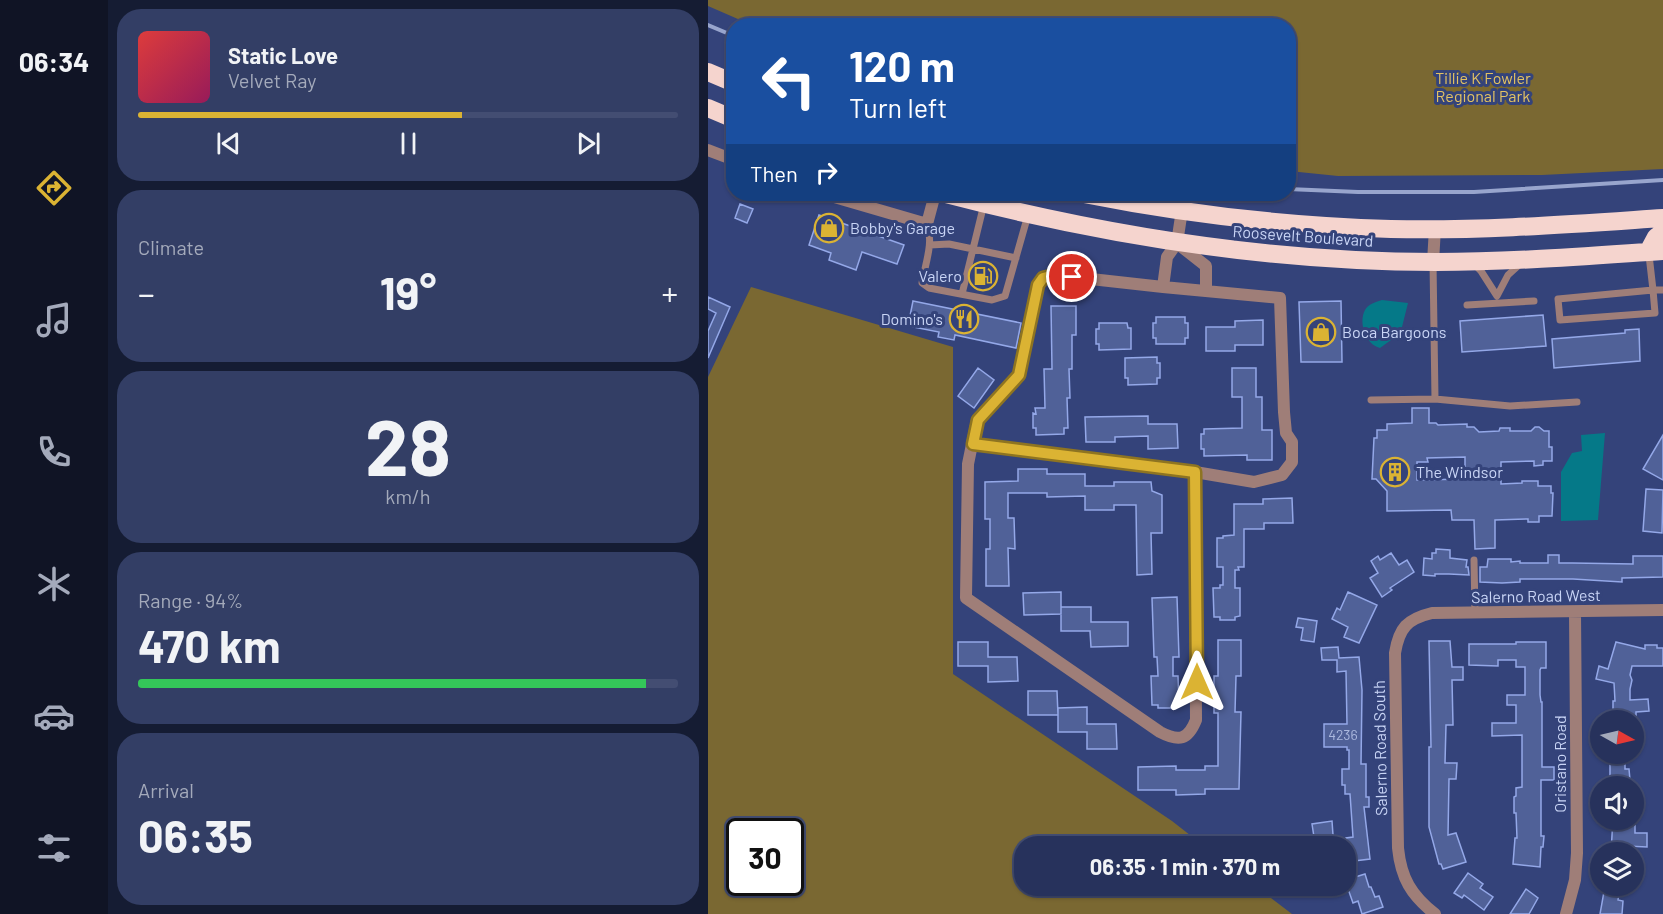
<!DOCTYPE html>
<html lang="en">
<head>
<meta charset="utf-8">
<style>
  body { margin:0; font-family:Barlow,sans-serif; background:#333e65; color:#f1f3f6; height:100vh; display:flex; flex-direction:column; font-size:22px; white-space:nowrap }
  * { box-sizing:border-box; margin:0 }
  p { font-size:20px; color:#a4aabb }
  .icon { flex:none; width:33px; height:33px; fill:none; stroke:currentColor; stroke-width:2; stroke-linecap:round; stroke-linejoin:round }
  .map { position:relative; flex:1; overflow:hidden }
  .drawer { display:flex; flex-direction:column; gap:9px; padding:9px; background:#151c33; width:600px }
  .drawer>* { flex:none }
  .guide { position:absolute; left:18px; top:18px; width:570px; height:183px; border-radius:24px; box-shadow:0 2px 4px #0004,0 0 0 2px #434d72; background:#1a4fa0; color:#fff; overflow:hidden }
  .needle { width:39px; rotate:98deg }
  .fabs { position:absolute; left:882px; top:710px; display:grid; gap:12px }
  .fabs a { display:grid; place-items:center; width:54px; height:54px; border-radius:50%; background:#27325c; box-shadow:0 2px 4px #0004,0 0 0 2px #434d72; font-size:30px }
  .speed { position:absolute; left:18px; top:818px; display:flex; gap:12px; font-size:30px; font-weight:700; text-align:center }
  .speed>* { display:grid; place-content:center; width:78px; height:78px; border-radius:50%; background:#27325c; box-shadow:0 2px 4px #0004,0 0 0 2px #434d72; line-height:1 }
  .speed .limit { border:3px solid #111; border-radius:9px; background:#fff; color:#111 }
  .pin { position:absolute; display:grid; place-items:center; width:51px; height:51px; color:#fff; margin:-26px; border:3px solid #fff; border-radius:50%; box-shadow:0 2px 6px #0007 }
  .me { position:absolute; width:66px; margin:-33px; rotate:0deg; stroke-linejoin:round; filter:drop-shadow(0 0 4px #0008) }
  .turn { display:flex; align-items:center; gap:21px; height:126px; padding:0 24px; font-size:27px }
  .turn .icon { width:78px; height:78px; stroke-width:2.5 }
  .turn b { display:block; font-size:42px; line-height:51px }
  .then { display:flex; align-items:center; height:57px; padding:0 24px; background:#0003; gap:12px; font-size:22px }
  .big { font-size:45px; font-weight:700; line-height:1.1 }
  .drawer .card { flex:1; display:flex; flex-direction:column; justify-content:center; gap:9px; min-width:0; padding:0 21px; border-radius:24px; background:#333e65 }
  .drawer .dial { align-items:center; gap:0 }
  .dial b { font-size:78px; line-height:1 }
  .song { display:flex; align-items:center; gap:18px }
  .cover { width:72px; height:72px; border-radius:9px; background:linear-gradient(135deg,hsl(0 70% 55%),hsl(330 70% 35%)) }
  .played { height:6px; border-radius:3px; background:linear-gradient(90deg,#dbb333 60%,#434d72 60%) }
  .keys { display:flex; justify-content:space-around; direction:ltr }
  .heat { display:flex; justify-content:space-between; align-items:center; font-size:33px; direction:ltr }
  .charge { height:9px; border-radius:4px; background:linear-gradient(90deg,#34c759 94%,#434d72 0) }
  .trip { position:absolute; left:306px; top:836px; width:342px; height:60px; border-radius:24px; background:#27325c; box-shadow:0 2px 4px #0004,0 0 0 2px #434d72; font-weight:700; line-height:60px; text-align:center }
  main { display:flex; flex:1; min-height:0 }
  .tabs { display:flex; flex-direction:column; width:108px; justify-content:space-around; align-items:center; background:#101425; color:#a4aabb }
  .tabs .icon { width:42px; height:42px }
  .tabs .on { color:#dbb333 }
  .tabs b { font-size:27px; color:#f1f3f6 }
  .map>svg:first-child { display:block }
  .green { fill:#7a6832; fill-rule:evenodd }
  .water { fill:#057988 }
  .building { fill:#506198; stroke:#94a8e8; stroke-width:1.5; fill-rule:evenodd }
  .lines { fill:none; stroke-linecap:round; stroke-linejoin:round }
  .lane { stroke:#9f7e78; stroke-width:7 }
  .street { stroke:#9f7e78; stroke-width:12 }
  .highway { stroke:#f5d4ce; stroke-width:18 }
  .rail { stroke:#98a5cd; stroke-width:4 }
  .route-casing { stroke:#8e7421; stroke-width:15 }
  .route { stroke:#dbb333; stroke-width:10 }
  .labels { text-anchor:middle; stroke-width:6; stroke-linejoin:round; paint-order:stroke }
  .number-label { font-size:14px; fill:#abb8de }
  .park-label { font-size:16px; fill:#e3c263; stroke:#34437a }
  .poi-label { font-size:16px; fill:#c9d5f6; stroke:#34437a; text-anchor:start }
  .street-label { font-size:16px; fill:#c9d5f6; stroke:#34437a }
</style>
</head>
<body>
<main>
<nav class="tabs">
<b>06:34</b>
<svg class="icon on" aria-label="directions" viewBox="0 0 24 24"><path d="M12 3l9 9-9 9-9-9zM9 14v-3h6M13 9l2 2-2 2"/></svg>
<svg class="icon" aria-label="music" viewBox="0 0 24 24"><path d="M9 18V5l10-2v13"/><circle cx="6" cy="18" r="3"/><circle cx="16" cy="16" r="3"/></svg>
<svg class="icon" aria-label="phone" viewBox="0 0 24 24"><path d="M5 4h4l2 5-3 2q2 4 5 5l2-3 5 2v4C11 20 4 13 5 4z"/></svg>
<svg class="icon" aria-label="climate" viewBox="0 0 24 24"><path d="M12 3v18M4 7l16 10M4 17L20 7"/></svg>
<svg class="icon" aria-label="car" viewBox="0 0 24 24"><path d="M5 17H2v-5l4-1 3-4h7l3 4 3 1v5h-3M9 17h6M6 11h13"/><circle cx="7" cy="17" r="2"/><circle cx="17" cy="17" r="2"/></svg>
<svg class="icon" aria-label="filters" viewBox="0 0 24 24"><path d="M4 7h16M4 17h16"/><circle cx="9" cy="7" r="2"/><circle cx="15" cy="17" r="2"/></svg>
</nav>
<section class="drawer">
<div class="card">
<div class="song"><i class="cover"></i><div><b>Static Love</b><p>Velvet Ray</p></div></div>
<div class="played"></div>
<div class="keys"><svg class="icon" aria-label="previous" viewBox="0 0 24 24"><path d="M18 5L8 12l10 7zM5 5v14"/></svg><svg class="icon" aria-label="pause" viewBox="0 0 24 24"><path d="M8 5v14M16 5v14"/></svg><svg class="icon" aria-label="next" viewBox="0 0 24 24"><path d="M6 5l10 7-10 7zM19 5v14"/></svg></div>
</div>
<div class="card"><p>Climate</p>
<div class="heat"><a>−</a><b class="big">19°</b><a>+</a></div>
</div>
<div class="card dial"><b>28</b><p>km/h</p></div>
<div class="card"><p>Range · 94%</p><b class="big">470 km</b><div class="charge"></div></div>
<div class="card"><p>Arrival</p><b class="big">06:35</b></div>
</section>
<div class="map">
<svg width="955" height="914" viewBox="0 0 955 914">
  <rect width="100%" height="100%" fill="#34437a"/>
  <!-- green -->
  <path class="green" d="M0 0H955V169L834 175 630 176 581 171 580 26H46L0 6Z
    M43 287 245 347V674L464 821 496 846H316V885H546L584 914H0V377ZM32 831H82V882H32Z"/>
  <!-- water -->
  <path class="water" d="M674 300 700 303 694 327 683 340 672 348C658 345 650 323 657 310 660 304 668 302 674 300Z
    M897 433 890 520 853 521V472L864 453 874 451 873 435Z"/>
  <!-- building -->
  <path class="building" d="M32 204 45 209 39 223 27 218Z
    M111 215 196 245 189 264 154 252 148 270 121 260 123 253 101 245Z
    M0 297 22 307 0 358V331L8 313 0 309Z
    M205 301 313 323 308 348 247 335 246 340 230 337 231 332 200 326Z
    M633 301 634 362H593L591 302Z
    M343 306H368V335H364V369H361L362 398H359L360 428H356V434L328 435V428H325V413L328 414 327 408H337L336 369H344Z
    M835 315 838 346 754 352 752 321Z
    M448 317H477V323H480V338H477V344H448V338H445V323H448Z
    M555 320V345H527V351H498V327H527V321Z
    M391 323H419L420 328H423V349L391 350V344H388V329H391Z
    M931 329 932 361 846 368 844 339 917 333V330Z
    M449 357V363H452V378H449V384L420 385V378H417V358Z
    M270 368 286 380 266 408 250 396Z
    M524 368H548V397H554V430H564V460H539V455L496 456V449H493V434H496V429L534 428V397H524Z
    M704 408H721V423H728L730 425 759 424V427H766L771 432 791 431 792 428H802V431H823L827 427H831L836 431H841V447H844V461H835V465L826 466V461L793 462V484L814 483V481H830V486H843V493H845L844 516H831V522H820V519L787 520V548L767 549 766 520H744L743 510 679 511V491L668 479H664L666 438H669V430H679V424L704 423ZM757 457V479L709 480V462H720L719 458Z
    M440 416V424H469L470 448 440 449V436L407 437V442H378L377 417Z
    M955 435V480L935 469Z
    M310 469H339V474H377V486H406V482H443L444 491 454 495V533H443L444 574 429 575 428 505H406V510H377V496L339 497V493H300V518H306L307 549 300 548 301 586H278V549H282V519H277V482L310 481Z
    M938 489 955 490 954 533 935 531Z
    M584 498 585 523H556V529H536V567H530L531 570H527V588H532V616L527 617V620H512V617H506L505 588H512V585H515V567H509V538H515V536L526 535V504H555V499Z
    M728 549 742 550V558L759 560 758 567H760L761 575 741 574H727V576L715 575 716 558 724 559V553H728Z
    M683 553 691 565 699 560 706 572 682 588 684 590 674 597 662 578 670 573 663 561 670 556 672 560Z
    M840 555H851V563H864L925 564V556H955V577L914 578V582L865 579H812V582L794 583 772 582V567H779L780 559H803V562L812 561V563H840Z
    M353 592V614L316 615 315 593Z
    M640 592 669 605 651 643 636 637 640 627 624 619 629 608 632 610Z
    M469 597 471 657H465V676H470L471 705H465V708H450V705H444L443 676H450L449 657H446L444 598Z
    M353 607H383V622H420V646L383 647 382 631H353Z
    M590 618 609 621 606 642 593 640 595 628 588 627Z
    M510 640H533V676H528L527 712H533L531 789H497V794L468 795V790H430V767L468 766V770H497V766H510V713H506V676H510Z
    M721 641H742L744 667H755V680H744L745 725H738L737 763H749L748 779H741L740 835 748 833 758 862 735 869 733 864H731L721 827V747H723Z
    M250 642H280V657H309L310 681 280 682V666H250Z
    M808 642H838V668H833L832 670V695L833 702H834V767H846V780H833V836H836L835 847H833L832 867 805 864 807 838H809L808 813H806V797L808 796V788L814 787V735L784 736V723H808V705H799V695H817V667H808V660H790V666L761 665V644H808Z
    M908 642 937 649V645H949V648H955V666H924L922 675 924 680 922 689V700L940 699 941 711 928 712V720H905V701H907L906 683 888 679 891 666 900 669Z
    M630 647 631 658 651 657 654 690 653 764H658V797H661V807H656L662 859 638 862V854L640 853 638 838 645 837 642 794H637V785H634V769H641V750H639V747H616V724H639L638 671 629 672V660H614L613 648Z
    M320 691H349L350 715H320Z
    M379 707V724H408L409 749H379V732H350V708Z
    M902 753H917V769H921L922 780H902Z
    M905 819H927V833H939V847L919 846V852H903Z
    M624 821 625 835 606 837 604 824Z
    M760 873 775 884 772 888 785 897 776 910 756 895 754 898 746 893Z
    M657 874 661 887H663L667 897 671 896 675 907 654 914 650 901 645 903 639 886 645 884 644 878Z
    M897 886 912 888 910 900 915 901 914 914H892Z
    M818 889 830 898 825 907 821 914H802Z"/>
  <g class="lines">
    <!-- lane -->
    <path class="lane" d="M219 224C226 243 217 264 214 283L221 288 284 300 297 296 320 215
      M222 245 241 244 308 258
      M941 255 945 290 850 299 852 320 947 313 945 290H955
      M725 262 727 399 802 406 869 402
      M767 265 773 271 789 296 800 275 811 265
      M254 294 276 204
      M759 305 826 301
      M663 400 727 399
      M766 560 767 613"/>
    <!-- street -->
    <path class="street" d="M0 150 26 160
      M116 194 219 224 227 194
      M470 244 498 266V291
      M725 262 727 228
      M347 275 455 287 572 298 576 412 578 433 584 442V462L574 475 546 482 487 472 488 720C480 740 471 742 452 732L258 598 260 464 269 420 311 375 330 285 335 277Z
      M455 287 459 257 469 243 474 210
      M265 444 487 472
      M727 914C703 895 693 878 690 848L687 653C691 628 699 619 724 613L955 610
      M858 914 867 880 869 853 867 612"/>
    <!-- highway -->
    <path class="highway" d="M0 72 26 83
      M0 108 26 119
      M238 194C399 236 562 262 728 262 804 262 879 256 955 251
      M376 194C476 214 581 226 683 229 774 231 864 224 955 218
      M940 252 948 237 955 232"/>
    <!-- rail -->
    <path class="rail" d="M0 25 26 36
      M580 189 650 192H766L955 180"/>
  </g>
  <g class="lines">
    <!-- route casing -->
    <g class="route-casing">
      <path id="route" d="M364 277 347 275 335 278 330 285 311 375 270 420 265 444 487 472 489 682"/>
    </g>
    <!-- route -->
    <use href="#route" class="route"/>
  </g>
  <!-- icons -->
  <defs>
    <g id="shop-ring" transform="scale(1.5)"><circle r="9.5" fill="#34437a" stroke="#dbb333" stroke-width="1.5"/><path d="M-5-2.5h2.3a2.7 3.5 0 0 1 5.4 0H5L5.5 6h-11ZM-1.5-2.5h3a1.5 2.3 0 0 0-3 0Z" fill="#dbb333"/></g>
    <g id="fuel-ring" transform="scale(1.5)"><circle r="9.5" fill="#34437a" stroke="#dbb333" stroke-width="1.5"/><path d="M-5.5-6h7V0h2V4h1.3V-2.5L3-4.5l.8-.8L6-3V5H2.5V1h-1V6h-7ZM-4.2-4.7v3.2H.2V-4.7Z" fill="#dbb333"/></g>
    <g id="restaurant-ring" transform="scale(1.5)"><circle r="9.5" fill="#34437a" stroke="#dbb333" stroke-width="1.5"/><path d="M-5-6h1v4h1v-4h1v4h1v-4h1v5L-1.5 .5V6h-2V.5L-5-1ZM5-6V6H3V1.5H1.5Q1.5-4 5-6Z" fill="#dbb333"/></g>
    <g id="building-ring" transform="scale(1.5)"><circle r="9.5" fill="#34437a" stroke="#dbb333" stroke-width="1.5"/><path d="M-4-6H4V6H1V3H-1V6H-4ZM-2.5-4.3h1.7v1.8h-1.7ZM.8-4.3h1.7v1.8H.8ZM-2.5-1h1.7V.8h-1.7ZM.8-1h1.7V.8H.8Z" fill="#dbb333"/></g>
  </defs>
  <g fill-rule="evenodd">
    <use href="#shop-ring" x="121" y="228"/>
    <use href="#fuel-ring" x="275" y="276"/>
    <use href="#restaurant-ring" x="256" y="319"/>
    <use href="#shop-ring" x="613" y="332"/>
    <use href="#building-ring" x="687" y="472"/>
  </g>
  <g class="labels">
    <!-- number labels -->
    <g class="number-label">
      <text x="635" y="740">4236</text>
    </g>
    <!-- park labels -->
    <g class="park-label">
      <text x="775" y="84">Tillie K Fowler<tspan x="775" dy="18">Regional Park</tspan></text>
    </g>
    <!-- poi labels -->
    <g class="poi-label">
      <text x="142" y="234">Bobby's Garage</text>
      <text x="254" y="282" text-anchor="end">Valero</text>
      <text x="235" y="325" text-anchor="end">Domino's</text>
      <text x="634" y="338">Boca Bargoons</text>
      <text x="708" y="478">The Windsor</text>
    </g>
    <!-- street labels -->
    <g class="street-label">
      <text transform="translate(595 236) rotate(4)" y="6">Roosevelt Boulevard</text>
      <text transform="translate(828 596) rotate(-1)" y="6">Salerno Road West</text>
      <text transform="translate(672 748) rotate(-91)" y="6">Salerno Road South</text>
      <text transform="translate(852 764) rotate(-90)" y="6">Oristano Road</text>
    </g>
  </g>
</svg>
<div class="fabs">
<a><svg class="needle" viewBox="-14 -14 28 28"><path d="M0-13l5 13h-10z" fill="#e53935"/><path d="M0 13l5-13h-10z" fill="#a4aabb"/></svg></a>
<a><svg class="icon" aria-label="sound" viewBox="0 0 24 24"><path d="M4 9h4l5-4v14l-5-4H4zM17 9q2 3 0 6"/></svg></a>
<a><svg class="icon" aria-label="layers" viewBox="0 0 24 24"><path d="M12 4l9 5-9 5-9-5zM3 14l9 5 9-5"/></svg></a>
</div>
<div class="speed"><div class="limit">30</div></div>
<div class="pin" style="left:364px;top:277px;background:#d93025"><svg class="icon" aria-label="arrive" viewBox="0 0 24 24"><path d="M6 21V4h12l-3 4 3 4H6"/></svg></div>
<svg class="me" style="left:489px;top:682px" viewBox="-20 -20 40 40"><path d="M0-17L14 15 0 8-14 15z" fill="#dbb333" stroke="#fff" stroke-width="4"/></svg>
<div class="trip">06:35 · 1 min · 370 m</div>
<div class="guide">
<div class="turn"><svg class="icon" aria-label="left" viewBox="0 0 24 24"><path d="M17 20v-9H6M10 6l-5 5 5 5"/></svg><div><b>120 m</b>Turn left</div></div>
<div class="then">Then<svg class="icon" aria-label="right" viewBox="0 0 24 24"><path d="M7 20v-9h11M14 6l5 5-5 5"/></svg></div>
</div>
</div>
</main>
</body>
</html>
